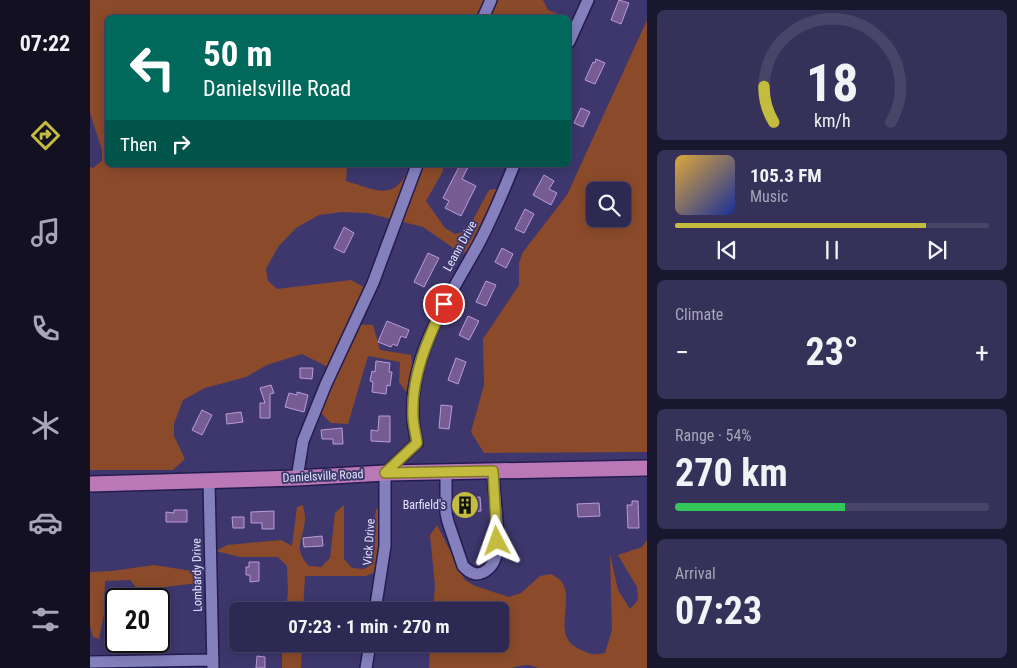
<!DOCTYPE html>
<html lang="en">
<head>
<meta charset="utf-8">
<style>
  body { margin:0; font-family:"Roboto Condensed",sans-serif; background:#363159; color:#f1f3f6; height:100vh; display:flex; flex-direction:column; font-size:19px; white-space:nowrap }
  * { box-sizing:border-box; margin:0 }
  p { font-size:16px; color:#a7a6b8 }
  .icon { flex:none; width:28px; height:28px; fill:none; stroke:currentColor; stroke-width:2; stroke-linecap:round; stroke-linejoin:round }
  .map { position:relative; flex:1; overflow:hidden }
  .sheet { display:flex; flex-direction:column; gap:10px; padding:10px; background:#19172d; width:370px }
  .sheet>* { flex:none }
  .guide { position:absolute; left:15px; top:15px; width:466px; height:152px; border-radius:8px; box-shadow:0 2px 12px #0003,0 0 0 1px #494569; background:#00695c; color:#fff; overflow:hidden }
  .tools { position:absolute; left:496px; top:182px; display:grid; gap:10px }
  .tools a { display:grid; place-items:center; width:45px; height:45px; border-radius:8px; background:#2e2952; box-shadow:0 2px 12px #0003,0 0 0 1px #494569; font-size:25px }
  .speed { position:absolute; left:15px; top:588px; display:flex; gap:10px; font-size:25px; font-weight:700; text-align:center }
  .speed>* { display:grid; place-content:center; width:65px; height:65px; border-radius:50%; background:#2e2952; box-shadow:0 2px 12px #0003,0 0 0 1px #494569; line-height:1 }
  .speed .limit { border:2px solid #111; border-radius:8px; background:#fff; color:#111 }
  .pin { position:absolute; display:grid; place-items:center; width:42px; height:42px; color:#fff; margin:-21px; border:2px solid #fff; border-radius:50%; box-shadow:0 1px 5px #0007 }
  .me { position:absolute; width:55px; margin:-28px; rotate:356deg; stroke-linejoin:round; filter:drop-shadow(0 0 4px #0008) }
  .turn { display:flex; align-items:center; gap:18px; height:105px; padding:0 15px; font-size:22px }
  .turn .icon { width:65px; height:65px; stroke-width:2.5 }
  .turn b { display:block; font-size:35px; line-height:42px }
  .then { display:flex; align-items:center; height:48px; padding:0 15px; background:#0003; gap:10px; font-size:19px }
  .big { font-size:38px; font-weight:700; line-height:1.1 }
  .sheet .tile { flex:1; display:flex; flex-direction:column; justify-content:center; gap:8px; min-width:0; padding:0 18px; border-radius:8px; background:#363159 }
  .sheet .dial { align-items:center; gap:0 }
  .dial svg { height:130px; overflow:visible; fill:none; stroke:#494569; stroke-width:7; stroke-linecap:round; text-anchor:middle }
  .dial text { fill:#f1f3f6; stroke:none }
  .song { display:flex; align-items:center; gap:15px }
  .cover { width:60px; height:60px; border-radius:8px; background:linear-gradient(135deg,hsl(40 70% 55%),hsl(230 70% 35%)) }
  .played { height:5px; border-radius:2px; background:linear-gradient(90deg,#c4bc3e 80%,#494569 80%) }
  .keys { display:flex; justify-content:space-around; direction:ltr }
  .heat { display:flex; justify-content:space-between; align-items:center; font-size:28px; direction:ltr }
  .charge { height:8px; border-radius:4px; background:linear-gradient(90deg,#34c759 54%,#494569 0) }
  .trip { position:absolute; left:139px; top:602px; width:280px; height:50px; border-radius:8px; background:#2e2952; box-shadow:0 2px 12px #0003,0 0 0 1px #494569; font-weight:700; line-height:50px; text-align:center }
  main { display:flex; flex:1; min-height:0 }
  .menu { display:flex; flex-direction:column; width:90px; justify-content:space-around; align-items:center; background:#121021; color:#a7a6b8 }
  .menu .icon { width:35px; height:35px }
  .menu .on { color:#c4bc3e }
  .menu b { font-size:22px; color:#f1f3f6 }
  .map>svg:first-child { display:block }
  .green { fill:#8b4b2b; fill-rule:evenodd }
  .building { fill:#775c94; stroke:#b99cd9 }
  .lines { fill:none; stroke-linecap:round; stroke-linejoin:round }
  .minor-casing { stroke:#241c50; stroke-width:14 }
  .major-casing { stroke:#241c50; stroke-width:18 }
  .minor { stroke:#8380bd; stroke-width:11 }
  .major { stroke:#ba79b6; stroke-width:15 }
  .route-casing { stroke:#7f7a28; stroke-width:12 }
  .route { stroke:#c4bc3e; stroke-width:9 }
  .labels { text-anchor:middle; stroke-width:4; stroke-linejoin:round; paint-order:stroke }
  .street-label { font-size:12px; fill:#e3e3fd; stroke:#3d376d }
  .poi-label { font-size:12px; fill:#e3e3fd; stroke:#3d376d; text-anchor:end }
</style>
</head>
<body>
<main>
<nav class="menu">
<b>07:22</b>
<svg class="icon on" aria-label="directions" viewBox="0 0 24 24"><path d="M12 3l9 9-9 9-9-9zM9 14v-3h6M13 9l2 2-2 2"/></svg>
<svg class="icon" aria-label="music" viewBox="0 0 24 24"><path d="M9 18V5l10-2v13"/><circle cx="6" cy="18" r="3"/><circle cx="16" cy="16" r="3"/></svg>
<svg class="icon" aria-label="phone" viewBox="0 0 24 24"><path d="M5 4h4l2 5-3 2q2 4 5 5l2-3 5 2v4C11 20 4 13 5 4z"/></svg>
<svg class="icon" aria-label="climate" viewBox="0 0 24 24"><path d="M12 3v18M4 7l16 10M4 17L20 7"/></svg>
<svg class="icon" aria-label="car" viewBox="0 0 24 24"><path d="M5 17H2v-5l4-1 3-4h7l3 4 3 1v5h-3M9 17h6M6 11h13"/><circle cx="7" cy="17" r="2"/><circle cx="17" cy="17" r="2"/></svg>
<svg class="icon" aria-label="filters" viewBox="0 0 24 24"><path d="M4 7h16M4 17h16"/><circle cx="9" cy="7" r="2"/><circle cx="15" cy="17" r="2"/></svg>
</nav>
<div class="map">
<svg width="557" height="668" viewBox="0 0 557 668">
  <rect width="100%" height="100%" fill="#3d376d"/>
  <!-- green -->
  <path class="green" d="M0 0H453L458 10 476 17 18 18V165H257L256 181C286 190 306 203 320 165H352L353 171 336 201 355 228 365 234 377 231 399 190 411 188 380 250 372 254 333 227 277 213 252 212 229 215 206 228 188 247 176 269 178 281 187 289 261 280 274 287 259 324 283 325 290 350 321 355 323 367 316 392 309 382 310 362 278 356 258 424 241 423 232 414 231 402 248 372 212 354 177 365 156 377 115 388 93 400 84 424V436L95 459 83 470H0V167L3 168 12 161V150L0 113Z
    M557 20V452L394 453 381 432 394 385 393 339 429 285V263L433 252 477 195ZM505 191H532V219H505Z
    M213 505C213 509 215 513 215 517 215 538 201 547 219 566L231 567 240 558 245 513 254 505V559L262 568 274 569 279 566 286 509H292L288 571 276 576H215L213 611H196L198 592 197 566 188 557H150L126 551 137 545 191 540 202 546 207 507Z
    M347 525 375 580 385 586 419 597 431 593 450 576 461 574C464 576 469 578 471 581 486 600 460 636 489 649 501 654 501 656 515 653L522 630 520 554 528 590 540 609 548 600 547 587 528 555 552 547 557 540V668H448C439 663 431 665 422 668H339L340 644H410V611H343L345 586 340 535Z
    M64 565 114 573 108 583 75 587 64 594V599H52V595L40 580 15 581 14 614 9 639 3 637 0 626V572L22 571Z
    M34 641H63V644L55 654 24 650Z
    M192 644H212L211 668H192Z"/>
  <!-- building -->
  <path class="building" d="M529 0 539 3 531 24 521 20Z
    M506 59 515 63 505 84 495 80 503 62 505 63Z
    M491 108 500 112 493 127 484 123Z
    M370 165H379L372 179 386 186 371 216 355 208 359 201 353 198Z
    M454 175 464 181 459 189 467 193 461 205 443 195Z
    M435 209 444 214 434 233 425 229Z
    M254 227 264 233 254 253 244 248Z
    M412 248 423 254 416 268 405 262Z
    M338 253 349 258 334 287 324 282Z
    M396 281 406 285 396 306 386 302Z
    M378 316 389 321 379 340 369 335Z
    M297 321 319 330 316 338 311 336 307 346 303 344 301 347 288 342Z
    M366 358 376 362 368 384 358 380Z
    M286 361 300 363 299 372H302L300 386 297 385 296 394 282 392 283 382 280 381 282 371 285 372Z
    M210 368H223L222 379 210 378Z
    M181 385 184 393 180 394V418H170V403H175L170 388Z
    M207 392 218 395 214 412 195 407 199 393 207 395Z
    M351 405 362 406 359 429 349 428Z
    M112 410 122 415 112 435 102 430Z
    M151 412 153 422 137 424 136 414Z
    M289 416H300V442L281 441V430L288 431Z
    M252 428 253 444H243V439H232L231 430Z
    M390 497 391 511 364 513V499Z
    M542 501H548L549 528H538L537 505H542Z
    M509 503 510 516 488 517 487 504Z
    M84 510H97V522H76V512L84 513Z
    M184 511V529H172V523H161V512Z
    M142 517H154V528H143Z
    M232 536 233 546 214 547 213 538Z
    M159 562H169V581L160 582V575H156V567H159Z
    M167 656 175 657V668H166Z"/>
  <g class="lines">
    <!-- minor casing -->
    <g class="minor-casing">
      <path id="minor" d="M393 18 401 0
        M479 42 498 0
        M356 472V513L358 522 373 566C377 570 380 573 386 574 396 574 405 564 406 554 410 532 404 495 403 471
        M207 478 213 441 236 384 283 283 327 165
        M119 481 123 668
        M285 611 295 546V473L327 443C326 435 323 426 323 417 319 355 360 296 388 245 402 219 413 192 424 165
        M0 662 123 660
        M276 668 280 644"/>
    </g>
    <!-- major casing -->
    <g class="major-casing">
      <path id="major" d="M0 484 207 478 295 473 557 468"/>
    </g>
    <!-- minor -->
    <use href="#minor" class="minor"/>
    <!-- major -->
    <use href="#major" class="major"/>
  </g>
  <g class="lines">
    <!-- route casing -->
    <g class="route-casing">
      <path id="route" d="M354 304C338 339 321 376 323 416 323 425 326 434 327 443L295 473 403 471 407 541"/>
    </g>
    <!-- route -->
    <use href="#route" class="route"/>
  </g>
  <!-- icons -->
  <defs>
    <g id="building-disc" transform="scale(1.4375)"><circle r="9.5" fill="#c4bc3e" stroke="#3d376d"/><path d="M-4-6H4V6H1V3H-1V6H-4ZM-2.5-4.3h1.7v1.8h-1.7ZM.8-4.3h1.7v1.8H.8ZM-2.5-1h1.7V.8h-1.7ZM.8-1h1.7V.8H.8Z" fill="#111"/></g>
  </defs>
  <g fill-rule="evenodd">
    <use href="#building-disc" x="375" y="505"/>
  </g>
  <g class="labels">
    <!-- street labels -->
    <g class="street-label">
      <text transform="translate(370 246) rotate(-61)" y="4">Leann Drive</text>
      <text transform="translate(233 476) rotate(-3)" y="4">Danielsville Road</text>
      <text transform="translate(279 542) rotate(-86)" y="4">Vick Drive</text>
      <text transform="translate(107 575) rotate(-91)" y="4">Lombardy Drive</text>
    </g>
    <!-- poi labels -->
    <g class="poi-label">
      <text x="356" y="509">Barfield's</text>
    </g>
  </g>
</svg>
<div class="tools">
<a><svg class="icon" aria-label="search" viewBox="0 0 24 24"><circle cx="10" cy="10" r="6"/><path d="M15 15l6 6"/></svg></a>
</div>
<div class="speed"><div class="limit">20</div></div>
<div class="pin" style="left:354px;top:304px;background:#d93025"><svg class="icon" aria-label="arrive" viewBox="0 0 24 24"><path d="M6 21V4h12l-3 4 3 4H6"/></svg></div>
<svg class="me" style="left:407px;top:541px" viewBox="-20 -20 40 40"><path d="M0-17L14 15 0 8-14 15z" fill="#c4bc3e" stroke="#fff" stroke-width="4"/></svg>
<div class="trip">07:23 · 1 min · 270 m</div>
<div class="guide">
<div class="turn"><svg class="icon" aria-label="left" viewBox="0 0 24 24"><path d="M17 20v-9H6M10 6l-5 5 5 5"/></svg><div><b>50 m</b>Danielsville Road</div></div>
<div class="then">Then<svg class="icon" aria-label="right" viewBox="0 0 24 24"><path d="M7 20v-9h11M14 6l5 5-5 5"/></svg></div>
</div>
</div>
<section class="sheet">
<div class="tile dial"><svg viewBox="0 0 100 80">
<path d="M14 69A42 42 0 1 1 86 69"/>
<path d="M14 69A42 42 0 0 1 8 47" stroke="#c4bc3e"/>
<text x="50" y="56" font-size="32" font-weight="700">18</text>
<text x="50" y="72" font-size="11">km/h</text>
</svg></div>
<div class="tile">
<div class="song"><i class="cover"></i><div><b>105.3 FM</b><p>Music</p></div></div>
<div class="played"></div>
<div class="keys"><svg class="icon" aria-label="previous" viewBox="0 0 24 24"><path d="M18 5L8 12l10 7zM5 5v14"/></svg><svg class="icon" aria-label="pause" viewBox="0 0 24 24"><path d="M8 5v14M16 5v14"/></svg><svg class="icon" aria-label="next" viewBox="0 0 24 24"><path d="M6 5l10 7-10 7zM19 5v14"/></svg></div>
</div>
<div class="tile"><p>Climate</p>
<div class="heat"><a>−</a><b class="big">23°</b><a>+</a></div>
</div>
<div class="tile"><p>Range · 54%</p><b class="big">270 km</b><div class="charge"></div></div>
<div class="tile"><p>Arrival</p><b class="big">07:23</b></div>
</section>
</main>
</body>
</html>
